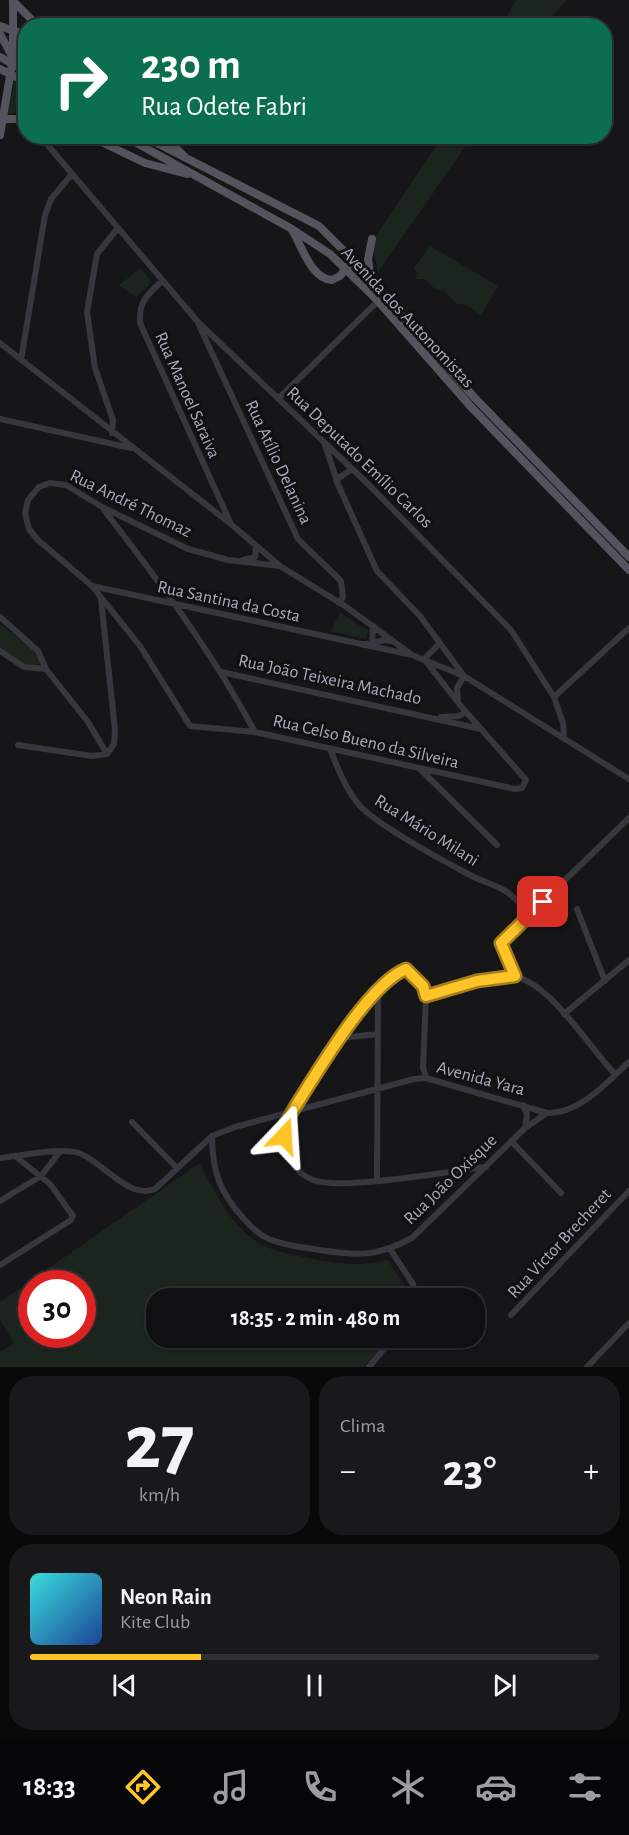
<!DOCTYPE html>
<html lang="pt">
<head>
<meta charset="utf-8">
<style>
  body { margin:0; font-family:"Alegreya Sans",sans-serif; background:#19191c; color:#f1f3f6; height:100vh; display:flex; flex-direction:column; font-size:22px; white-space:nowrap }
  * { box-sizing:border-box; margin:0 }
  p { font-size:20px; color:#9c9da0 }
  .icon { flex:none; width:33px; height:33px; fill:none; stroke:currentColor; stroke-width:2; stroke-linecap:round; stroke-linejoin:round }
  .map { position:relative; height:1367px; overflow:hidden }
  .drawer { display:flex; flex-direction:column; gap:9px; padding:9px; background:#09090a; flex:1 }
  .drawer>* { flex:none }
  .banner { position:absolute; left:18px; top:18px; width:594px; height:126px; border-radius:24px; box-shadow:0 2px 4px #0004,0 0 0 2px #303033; background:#0b6e4f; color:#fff; overflow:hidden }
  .speed { position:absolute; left:18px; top:1270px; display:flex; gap:12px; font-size:30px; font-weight:700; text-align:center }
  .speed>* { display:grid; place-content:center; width:78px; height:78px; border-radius:50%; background:#101013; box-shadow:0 2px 4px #0004,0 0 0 2px #303033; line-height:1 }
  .speed .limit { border:9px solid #d22; background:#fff; color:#111 }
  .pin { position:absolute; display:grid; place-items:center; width:51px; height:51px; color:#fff; margin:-26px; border-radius:12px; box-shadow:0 3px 9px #0006 }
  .me { position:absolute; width:66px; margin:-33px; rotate:20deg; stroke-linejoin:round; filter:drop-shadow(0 0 4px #0008) }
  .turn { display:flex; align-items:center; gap:21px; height:126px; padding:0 24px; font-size:27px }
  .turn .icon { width:78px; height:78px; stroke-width:2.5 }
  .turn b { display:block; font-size:42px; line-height:51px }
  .big { font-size:45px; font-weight:700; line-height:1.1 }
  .drawer .card { flex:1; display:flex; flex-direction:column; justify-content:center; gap:9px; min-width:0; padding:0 21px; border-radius:24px; background:#19191c }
  .drawer .dial { align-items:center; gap:0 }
  .dial b { font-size:78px; line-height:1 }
  .song { display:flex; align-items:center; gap:18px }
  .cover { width:72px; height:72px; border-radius:9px; background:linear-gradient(135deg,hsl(180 70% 55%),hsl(220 70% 35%)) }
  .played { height:6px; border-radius:3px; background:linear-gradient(90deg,#ffc428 30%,#303033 30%) }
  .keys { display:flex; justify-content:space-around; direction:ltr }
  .heat { display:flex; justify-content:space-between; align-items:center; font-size:33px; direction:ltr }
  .drawer .tiles { flex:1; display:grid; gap:9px; grid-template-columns:1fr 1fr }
  .card:last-child { grid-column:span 2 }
  .trip { position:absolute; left:146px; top:1288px; width:339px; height:60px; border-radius:24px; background:#101013; box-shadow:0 2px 4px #0004,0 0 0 2px #303033; font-weight:700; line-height:60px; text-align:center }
  .tab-bar { display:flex; height:96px; justify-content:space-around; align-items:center; background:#060608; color:#9c9da0 }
  .tab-bar .icon { width:42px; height:42px }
  .tab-bar .current { color:#ffc428 }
  .tab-bar b { font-size:27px; color:#f1f3f6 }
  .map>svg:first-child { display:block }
  .green { fill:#1c241e; fill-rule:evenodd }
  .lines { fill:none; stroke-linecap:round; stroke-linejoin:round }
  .minor { stroke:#37383e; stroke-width:6 }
  .major { stroke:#53545d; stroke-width:8 }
  .major-bridge { stroke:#53545d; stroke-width:8 }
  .route-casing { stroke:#a67f1a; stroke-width:15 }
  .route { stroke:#ffc428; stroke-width:10 }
  .labels { text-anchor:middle; stroke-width:6; stroke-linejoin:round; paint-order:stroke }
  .street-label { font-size:18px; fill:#a7acba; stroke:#111114 }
</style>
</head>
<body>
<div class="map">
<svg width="629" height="1367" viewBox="0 0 629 1367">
  <rect width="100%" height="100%" fill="#161619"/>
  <!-- green -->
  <path class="green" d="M516 0H567L545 25H509L508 14Z
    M18 36 25 38V70L20 79 19 92 25 101V110L8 114 19 59Z
    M442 137H472L378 272 372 242Z
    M430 246 498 286 481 315 467 305 457 304 444 291 436 290 425 279H415L417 272 414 268Z
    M141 268 150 280 149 285 136 297 119 285Z
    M340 612 368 631 366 639 331 631Z
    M0 624 36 652 42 664 26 665 0 648Z
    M200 1163C215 1194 235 1234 269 1248 283 1254 300 1256 314 1259 340 1265 362 1266 388 1260L413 1299H156V1338H389L364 1367H0V1352L14 1343 0 1320V1302ZM32 1284H82V1335H32Z"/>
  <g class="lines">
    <!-- minor -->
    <path class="minor" d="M40 136 198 322 368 484 511 630 554 697 563 723 564 735
      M162 281C146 296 139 301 140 323L230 522
      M199 325 298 539 341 581 343 597 339 603
      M0 343 232 525 280 566 345 606 412 655 464 676 629 779
      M21 360 45 215 51 199 72 174
      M278 399 378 301
      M0 419 131 448
      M112 433 113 420 95 368 87 312 97 254 118 228
      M325 445 336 478
      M352 469 336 480 377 571 420 616 464 676 457 688 458 702
      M104 510C159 581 212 652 255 732
      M243 560 255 557 256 548
      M280 566 228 560 188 549 102 507 66 485 50 483 39 487 28 500 25 513 29 529 38 540 92 586 140 646 190 726 255 732 515 789 522 788 526 780 460 705 424 659
      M92 586 412 655
      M0 617 38 651 46 669 88 722 107 754
      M372 643 373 626
      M363 645 385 640 391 641
      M0 651 24 667 46 669
      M424 659 440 643
      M221 672 481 729
      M554 697 629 628
      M441 717 459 716 466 712
      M18 745 92 756 107 754 114 744 115 730 101 599
      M330 749C338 769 346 790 360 806 379 826 440 859 466 873 498 890 504 882 529 915
      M420 769 497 845
      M577 909 605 981
      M515 976 502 949V941L629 818
      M426 996 423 986 406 969C380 979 289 1100 285 1127 281 1148 293 1173 313 1180 341 1191 450 1171 486 1167
      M564 1014 629 960
      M340 1038 378 1034
      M426 1078 423 1067 426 996C454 991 479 978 508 976 545 974 590 1049 615 1074
      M523 1105 527 1114 525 1128
      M132 1122 177 1168
      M212 1136C212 1171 220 1193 244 1219 251 1227 259 1235 269 1239 285 1246 302 1247 319 1250 358 1256 376 1257 412 1238L525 1128 547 1113
      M511 1141 561 1193
      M0 1158C19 1156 61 1147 79 1153 102 1161 128 1200 155 1189L212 1136 235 1127 414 1079 426 1078 547 1113C580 1114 607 1082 629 1062
      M377 1179 378 992
      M0 1201 41 1176 59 1153
      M390 1249 413 1284 416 1299
      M0 1265 71 1220 73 1216 50 1184 15 1156
      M511 1315 629 1191
      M369 1367 393 1338
      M587 1367 629 1323"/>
    <!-- major -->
    <path class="major" d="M13 1 38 26
      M0 26 26 35
      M0 34 12 56
      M26 78V96
      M0 119H26
      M0 135 13 58V0
      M89 136 145 163 187 174
      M124 136 292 229 330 254 378 301 472 408 629 570
      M143 136 319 226 359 266 473 396 629 557
      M164 136 186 158
      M292 230C302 246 311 279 332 280L340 276 353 260
      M371 279 368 259 372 239"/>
    <!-- major-bridge -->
    <path class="major-bridge" d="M0 57 26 71
      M0 69 26 82"/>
  </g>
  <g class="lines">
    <!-- route casing -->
    <g class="route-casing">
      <path id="route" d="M284 1136 285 1125 292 1112C315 1076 368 984 406 969L423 986 426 996 477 981 515 976 501 943 543 902"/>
    </g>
    <!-- route -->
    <use href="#route" class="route"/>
  </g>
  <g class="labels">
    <!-- street labels -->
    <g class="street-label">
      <text transform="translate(408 317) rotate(47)" y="6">Avenida dos Autonomistas</text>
      <text transform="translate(188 395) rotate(66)" y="6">Rua Manoel Saraiva</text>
      <text transform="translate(360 457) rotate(44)" y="6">Rua Deputado Emílio Carlos</text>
      <text transform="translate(279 462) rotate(65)" y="6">Rua Atílio Delanina</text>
      <text transform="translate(131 503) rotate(26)" y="6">Rua André Thomaz</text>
      <text transform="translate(229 601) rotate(12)" y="6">Rua Santina da Costa</text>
      <text transform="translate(330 679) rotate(12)" y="6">Rua João Teixeira Machado</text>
      <text transform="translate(366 741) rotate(13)" y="6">Rua Celso Bueno da Silveira</text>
      <text transform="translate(427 830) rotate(32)" y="6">Rua Mário Milani</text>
      <text transform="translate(481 1078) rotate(15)" y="6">Avenida Yara</text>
      <text transform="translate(450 1179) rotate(-44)" y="6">Rua João Oxisque</text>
      <text transform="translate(559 1243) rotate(-47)" y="6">Rua Victor Brecheret</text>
    </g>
  </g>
</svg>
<div class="speed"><div class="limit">30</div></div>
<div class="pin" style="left:543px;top:902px;background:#d93025"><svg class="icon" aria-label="arrive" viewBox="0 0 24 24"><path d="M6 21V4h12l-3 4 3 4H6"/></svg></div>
<svg class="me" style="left:284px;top:1136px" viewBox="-20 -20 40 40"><path d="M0-17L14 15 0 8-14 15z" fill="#ffc428" stroke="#fff" stroke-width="4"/></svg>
<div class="trip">18:35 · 2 min · 480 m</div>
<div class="banner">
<div class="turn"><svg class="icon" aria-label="right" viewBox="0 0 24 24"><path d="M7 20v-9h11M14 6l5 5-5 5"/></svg><div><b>230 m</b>Rua Odete Fabri</div></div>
</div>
</div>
<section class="drawer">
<div class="tiles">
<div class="card dial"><b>27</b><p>km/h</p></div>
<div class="card"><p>Clima</p>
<div class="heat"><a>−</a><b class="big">23°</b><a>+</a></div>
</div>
<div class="card">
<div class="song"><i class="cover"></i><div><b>Neon Rain</b><p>Kite Club</p></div></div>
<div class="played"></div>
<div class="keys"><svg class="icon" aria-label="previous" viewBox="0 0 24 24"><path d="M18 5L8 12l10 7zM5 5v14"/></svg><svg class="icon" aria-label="pause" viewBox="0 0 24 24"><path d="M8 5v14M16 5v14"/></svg><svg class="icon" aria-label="next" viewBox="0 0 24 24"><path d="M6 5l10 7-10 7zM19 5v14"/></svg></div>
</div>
</div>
</section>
<nav class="tab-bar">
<b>18:33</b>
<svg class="icon current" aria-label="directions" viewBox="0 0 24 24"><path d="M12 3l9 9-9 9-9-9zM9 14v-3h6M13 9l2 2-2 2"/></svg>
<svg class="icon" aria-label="music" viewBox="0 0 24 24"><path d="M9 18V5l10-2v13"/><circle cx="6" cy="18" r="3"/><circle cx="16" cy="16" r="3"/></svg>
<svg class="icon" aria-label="phone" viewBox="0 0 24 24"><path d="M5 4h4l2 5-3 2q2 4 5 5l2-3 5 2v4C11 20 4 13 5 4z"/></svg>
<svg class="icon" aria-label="climate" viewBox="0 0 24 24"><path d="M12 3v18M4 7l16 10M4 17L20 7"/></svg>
<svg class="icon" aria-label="car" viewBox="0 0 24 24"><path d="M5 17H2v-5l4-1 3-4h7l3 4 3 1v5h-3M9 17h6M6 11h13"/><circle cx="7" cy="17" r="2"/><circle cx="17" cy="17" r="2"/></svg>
<svg class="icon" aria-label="filters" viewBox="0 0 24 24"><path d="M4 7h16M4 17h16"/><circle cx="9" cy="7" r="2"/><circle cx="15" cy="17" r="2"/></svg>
</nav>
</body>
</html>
